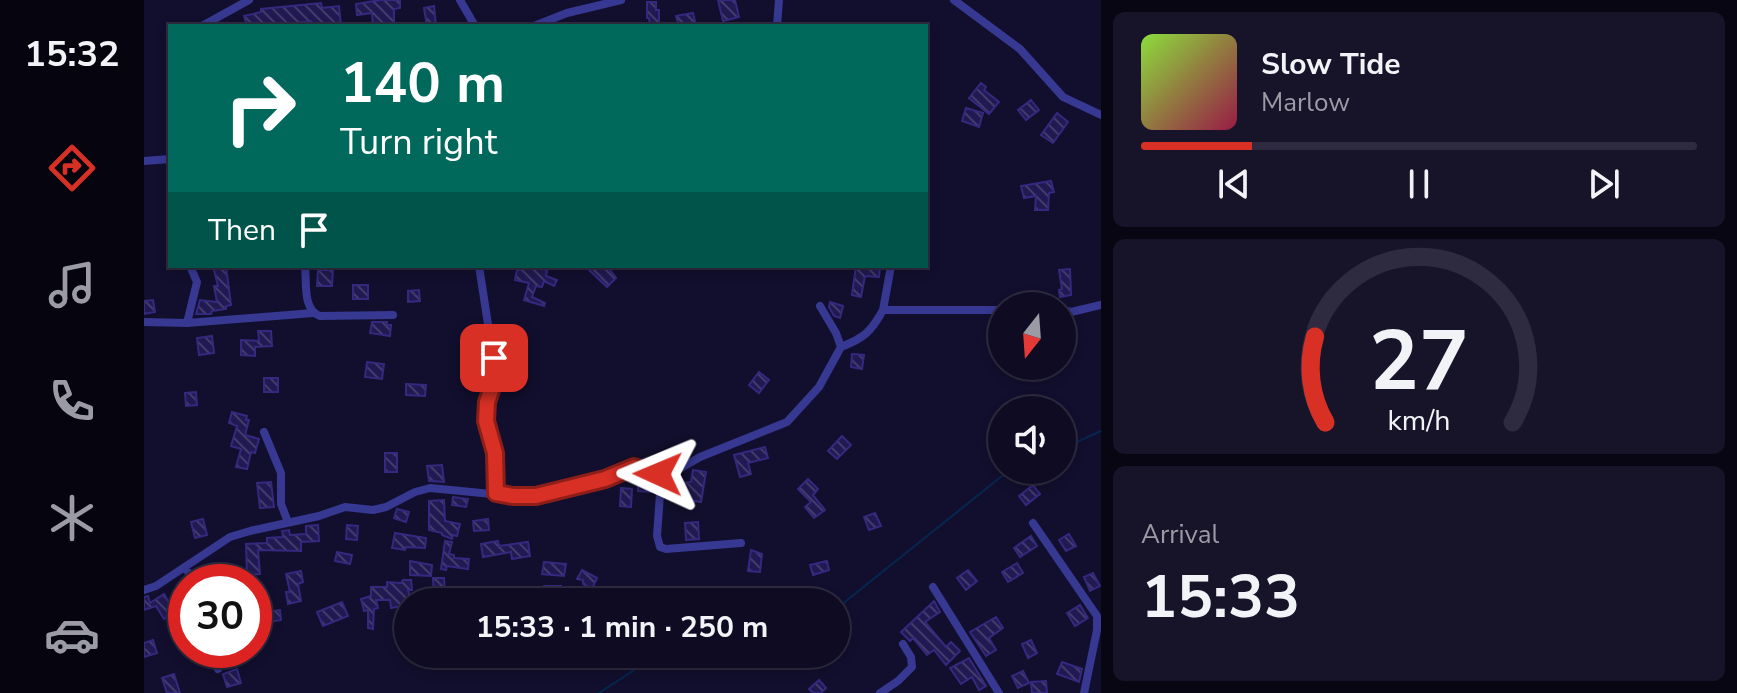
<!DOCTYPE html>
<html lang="en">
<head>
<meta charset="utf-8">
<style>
  body { margin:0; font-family:"Nunito Sans",sans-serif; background:#17142a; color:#f1f3f6; height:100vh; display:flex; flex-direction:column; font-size:30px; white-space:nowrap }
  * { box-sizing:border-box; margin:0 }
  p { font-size:26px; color:#9b9ba5 }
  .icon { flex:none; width:44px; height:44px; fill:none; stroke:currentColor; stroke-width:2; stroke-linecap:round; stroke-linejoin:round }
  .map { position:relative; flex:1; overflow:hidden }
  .details { display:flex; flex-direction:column; gap:12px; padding:12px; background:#080613; width:636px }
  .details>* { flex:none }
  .top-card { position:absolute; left:24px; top:24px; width:760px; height:244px; border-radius:0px; box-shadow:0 4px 12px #0003,0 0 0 2px #2e2b40; background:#00695c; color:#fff; overflow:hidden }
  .needle { width:52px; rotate:197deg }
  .tools { position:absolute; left:844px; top:292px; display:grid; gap:16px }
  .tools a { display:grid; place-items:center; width:88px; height:88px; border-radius:50%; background:#0e0b22; box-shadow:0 4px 12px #0003,0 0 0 2px #2e2b40; font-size:40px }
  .speed { position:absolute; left:24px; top:564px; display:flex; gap:16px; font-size:40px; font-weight:700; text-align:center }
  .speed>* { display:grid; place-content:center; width:104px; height:104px; border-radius:50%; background:#0e0b22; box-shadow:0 4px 12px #0003,0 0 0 2px #2e2b40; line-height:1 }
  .speed .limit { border:12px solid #d22; background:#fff; color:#111 }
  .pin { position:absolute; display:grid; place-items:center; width:68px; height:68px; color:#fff; margin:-34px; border-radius:16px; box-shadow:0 4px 12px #0006 }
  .me { position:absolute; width:88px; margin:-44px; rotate:271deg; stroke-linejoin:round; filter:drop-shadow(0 0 6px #0008) }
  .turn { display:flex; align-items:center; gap:28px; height:168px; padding:0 40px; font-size:36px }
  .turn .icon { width:104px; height:104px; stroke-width:2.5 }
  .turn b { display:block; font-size:56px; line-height:68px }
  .then { display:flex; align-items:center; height:76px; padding:0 40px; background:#0003; gap:16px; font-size:30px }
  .big { font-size:60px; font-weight:700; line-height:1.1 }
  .details .widget { flex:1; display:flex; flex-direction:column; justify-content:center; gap:12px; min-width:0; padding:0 28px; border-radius:12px; background:#17142a }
  .details .dial { align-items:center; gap:0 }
  .dial svg { height:208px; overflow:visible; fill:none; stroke:#2e2b40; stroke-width:7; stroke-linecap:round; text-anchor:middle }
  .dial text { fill:#f1f3f6; stroke:none }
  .song { display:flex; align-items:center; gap:24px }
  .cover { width:96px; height:96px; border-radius:12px; background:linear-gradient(135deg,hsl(90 70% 55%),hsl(340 70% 35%)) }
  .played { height:8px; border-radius:4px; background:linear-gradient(90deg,#d93025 20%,#2e2b40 20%) }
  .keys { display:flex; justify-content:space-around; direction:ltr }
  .trip { position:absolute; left:250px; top:588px; width:456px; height:80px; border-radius:40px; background:#0e0b22; box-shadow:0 4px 12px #0003,0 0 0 2px #2e2b40; font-weight:700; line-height:80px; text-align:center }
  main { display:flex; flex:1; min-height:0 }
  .menu { display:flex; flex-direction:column; width:144px; justify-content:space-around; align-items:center; background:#06040e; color:#9b9ba5 }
  .menu .icon { width:56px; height:56px }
  .menu .on { color:#d93025 }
  .menu b { font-size:36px; color:#f1f3f6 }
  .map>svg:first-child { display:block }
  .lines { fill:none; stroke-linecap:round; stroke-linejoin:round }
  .stream { stroke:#062650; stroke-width:2 }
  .building { fill:url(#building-back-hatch); stroke:#34297f; stroke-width:2 }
  .minor { stroke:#363891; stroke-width:8 }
  .route-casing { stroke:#8d1f18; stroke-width:20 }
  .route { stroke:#d93025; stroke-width:14 }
</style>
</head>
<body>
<main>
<nav class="menu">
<b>15:32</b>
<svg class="icon on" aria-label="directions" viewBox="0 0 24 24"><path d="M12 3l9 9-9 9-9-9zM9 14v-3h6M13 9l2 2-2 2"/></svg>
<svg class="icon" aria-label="music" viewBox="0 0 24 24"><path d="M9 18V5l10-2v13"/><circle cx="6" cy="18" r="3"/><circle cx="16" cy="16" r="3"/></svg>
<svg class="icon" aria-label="phone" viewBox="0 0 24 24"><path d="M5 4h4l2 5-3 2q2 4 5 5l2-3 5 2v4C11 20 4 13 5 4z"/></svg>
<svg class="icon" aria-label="climate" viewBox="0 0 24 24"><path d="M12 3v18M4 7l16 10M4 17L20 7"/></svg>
<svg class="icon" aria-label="car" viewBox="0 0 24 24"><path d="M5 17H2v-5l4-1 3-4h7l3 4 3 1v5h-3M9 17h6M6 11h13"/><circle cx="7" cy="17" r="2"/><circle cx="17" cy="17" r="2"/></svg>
</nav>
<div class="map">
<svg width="957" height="693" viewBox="0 0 957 693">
  <defs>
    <pattern id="building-back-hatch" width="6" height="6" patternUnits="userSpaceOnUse" patternTransform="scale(2)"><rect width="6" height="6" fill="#211951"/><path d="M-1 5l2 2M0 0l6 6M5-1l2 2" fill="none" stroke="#413a6b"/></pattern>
  </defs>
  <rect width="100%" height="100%" fill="#120f2e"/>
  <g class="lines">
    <!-- stream -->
    <path class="stream" d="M918 449 957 431
      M692 609 858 476 871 470
      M455 693 515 654"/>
  </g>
  <!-- building -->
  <path class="building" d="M236 0H256V8L250 9V26H229L228 13 213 15 212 4Z
    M574 0H591L595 17 579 21Z
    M503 2H512V10H515V26H506L505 18H503Z
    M177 3 178 8 195 6 197 26H168L167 21 129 26H103L100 16 117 12V9Z
    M290 6 292 26H283L280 8Z
    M549 13 552 26H535L532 16Z
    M837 83 842 87 840 90 855 102 845 114 825 98Z
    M887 100 895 110 882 120 874 110Z
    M822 108 839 113 835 127 818 121Z
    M913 113 924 122 909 143 897 135Z
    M907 181 910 192 905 193 904 210H891L892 196 880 198 877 186Z
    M69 266H82L87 305 82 306V309L68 311 67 314H52L56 300 73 302 70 286H74Z
    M377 266H404L402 276 413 280 410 286 400 281 398 287 392 286 388 297 401 303 400 306 380 300 385 283 371 280 373 270H377Z
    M449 266H463L472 278 463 287 445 270Z
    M712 266H736L735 277 721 276 717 297 708 295Z
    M926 269 927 295 916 297 915 290 918 289 915 270Z
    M174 270H189L188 286H173Z
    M209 285H224V299H209Z
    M275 290 276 301 264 302V291Z
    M9 300 11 312 0 314V301Z
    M686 302 699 306 696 318 690 316 685 307Z
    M228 322H243V325H247L246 336 226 333Z
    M114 331H127L128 346 111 347V356L97 355V340L115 341Z
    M68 336 70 353 55 355 53 338Z
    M708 354 720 355 718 369 707 367Z
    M223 362 240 364 238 379 221 377Z
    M615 372 625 380 615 393 605 385Z
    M120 378H134V392H120Z
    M262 384 282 385 281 396 262 395Z
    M52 392 53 405 42 406 41 393Z
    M88 412 103 416 102 420H105L101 435 115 439 111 453 107 452 103 469 92 467 97 449 87 446 93 426 85 423Z
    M698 436 707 445 693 459 684 451Z
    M621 447 624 458 604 463 607 474 596 477 590 455Z
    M241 453H253V472H241Z
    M298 465 300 482 285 481 283 466Z
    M549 470 562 472 557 502 544 500 545 496 526 497V483L547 482Z
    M664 479 674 489 669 495 681 510 670 518 661 507 667 502 654 489Z
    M494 481 508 482 507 492 494 491Z
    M127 482 130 507 116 508 113 483Z
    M889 485 896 494 882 505 875 496Z
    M477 488 488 489 487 507 476 506Z
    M309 497 324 499 322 507 308 505Z
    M300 500 301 521 316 524 313 536 309 535 308 539 298 535V533L285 530V501Z
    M253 509 265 512 262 522 250 518Z
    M731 513 737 526 725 530 720 517Z
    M59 519 63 535 51 538 47 522Z
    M344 519 345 530 330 531 329 521Z
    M554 522 555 539 542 540 541 523Z
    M174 525 175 541 157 542V551L114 550 116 574 103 575 102 544 123 543V538L139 537 138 531 145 530 146 535 162 534V526Z
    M203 525 214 526 213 540 202 539Z
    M251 533 282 538 281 548 262 547 261 550 248 548Z
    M925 534 932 546 922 551 915 540Z
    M887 536 893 546 876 557 870 548Z
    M301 541 308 542 305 554 310 555V558L325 559 324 569 303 566 302 570 297 569Z
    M354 541 355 546 384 542 386 556 368 559 367 552 339 557 337 544Z
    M607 550 618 554 616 572 604 571Z
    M193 552 208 555 206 564 191 561Z
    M266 561 288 565 287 576 266 575Z
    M683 561 685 570 669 575 666 565Z
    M400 562 422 564 420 576 398 574Z
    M873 563 879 573 864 582 858 572Z
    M91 567 96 575 83 582H63Z
    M438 570 453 578 448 589 439 584V580L433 579Z
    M824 570 833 581 822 590 813 578Z
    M157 571 159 582 154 584 157 601 144 604 142 592H146L142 574Z
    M949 573 956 586 946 591 940 577Z
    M289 578H300L301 596H290Z
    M259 580H267L268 590H264L267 602H264V605L247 608 246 600H232L234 608 230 609 229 629 224 628V610L220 611 217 599 227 596V587H243V582L257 583Z
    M400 586H417L416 600 399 598Z
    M20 594 31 613 20 619 12 606 0 610V597L4 596 6 603Z
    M790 601 796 612 781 622 802 647 807 642 816 651 802 665 790 650 783 655 769 638 766 641 757 632Z
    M198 602 204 616 179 626 173 612Z
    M936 605 944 618 931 626 923 613Z
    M136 610 137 620 113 624 118 635 110 638V617L111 619 121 615 120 612Z
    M852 617 859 628 845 638 852 650 842 656 826 632Z
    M9 640 13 653 0 657V643Z
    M887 640 893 653 884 658 878 644Z
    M825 658 842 686 835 690 828 677 817 684 806 668Z
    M918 662 938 669 935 682 913 674Z
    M93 669 97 683 83 687 79 674Z
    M879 671 885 683 874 688 868 676Z
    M30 674 36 693H23L18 678Z
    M675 680 682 688 677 693H669L665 689Z
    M902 681 903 693H888L887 682Z"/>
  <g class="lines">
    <!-- minor -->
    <path class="minor" d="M316 0 331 26
      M810 0 876 49 919 97 957 115
      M58 26 105 0
      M390 26 423 13 477 0
      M633 26 635 0
      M0 161 26 159
      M161 266C163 282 158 309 176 316L249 315
      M335 266 352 376 343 402 342 421 351 453 352 493
      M676 306 692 333 697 347
      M739 310 747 266
      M918 310 927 312 957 305
      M0 322 43 323 169 313
      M43 323 53 282 46 266
      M120 432 137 473V504L144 522
      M514 474 516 494 513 536 516 547 522 549 597 543
      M889 523 953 616V630L940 693
      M41 567 50 582
      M789 587 855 693
      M0 590 12 586 86 537 106 531 175 516 201 507 229 510 242 507 271 492 286 488 369 496H392L461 479 490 467 508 473 530 472 556 457 643 422 675 387 697 347C720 338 727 332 739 310H858
      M67 650 74 669
      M736 693 754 681 768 667 767 657 759 644"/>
  </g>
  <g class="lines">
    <!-- route casing -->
    <g class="route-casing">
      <path id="route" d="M350 358 352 376 343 402 342 421 351 453 352 493 369 496H392L461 479 490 467 514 474"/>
    </g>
    <!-- route -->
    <use href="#route" class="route"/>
  </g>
</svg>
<div class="tools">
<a><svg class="needle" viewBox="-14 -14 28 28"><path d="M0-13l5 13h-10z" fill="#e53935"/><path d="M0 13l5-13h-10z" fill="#9b9ba5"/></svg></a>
<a><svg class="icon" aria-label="sound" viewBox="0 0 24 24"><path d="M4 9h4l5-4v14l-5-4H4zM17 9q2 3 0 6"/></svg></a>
</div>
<div class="speed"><div class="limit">30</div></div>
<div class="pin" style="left:350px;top:358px;background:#d93025"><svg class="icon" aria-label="arrive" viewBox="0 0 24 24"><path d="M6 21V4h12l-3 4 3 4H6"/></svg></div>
<svg class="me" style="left:514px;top:474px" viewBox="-20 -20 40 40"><path d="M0-17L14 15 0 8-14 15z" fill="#d93025" stroke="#fff" stroke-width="4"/></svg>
<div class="trip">15:33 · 1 min · 250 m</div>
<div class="top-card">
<div class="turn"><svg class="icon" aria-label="right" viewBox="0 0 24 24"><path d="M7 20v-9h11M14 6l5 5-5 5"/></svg><div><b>140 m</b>Turn right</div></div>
<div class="then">Then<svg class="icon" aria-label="arrive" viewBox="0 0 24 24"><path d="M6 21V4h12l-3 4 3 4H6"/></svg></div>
</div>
</div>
<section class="details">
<div class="widget">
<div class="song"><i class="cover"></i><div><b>Slow Tide</b><p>Marlow</p></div></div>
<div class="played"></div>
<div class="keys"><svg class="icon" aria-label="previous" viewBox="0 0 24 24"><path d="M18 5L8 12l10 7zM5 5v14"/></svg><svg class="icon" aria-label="pause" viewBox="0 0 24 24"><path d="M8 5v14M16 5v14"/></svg><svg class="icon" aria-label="next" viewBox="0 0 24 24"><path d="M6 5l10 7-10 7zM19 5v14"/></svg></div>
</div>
<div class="widget dial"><svg viewBox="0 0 100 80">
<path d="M14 69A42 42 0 1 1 86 69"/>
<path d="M14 69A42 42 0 0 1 10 36" stroke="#d93025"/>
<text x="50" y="56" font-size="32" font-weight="700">27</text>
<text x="50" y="72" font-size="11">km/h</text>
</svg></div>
<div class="widget"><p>Arrival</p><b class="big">15:33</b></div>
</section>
</main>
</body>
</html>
